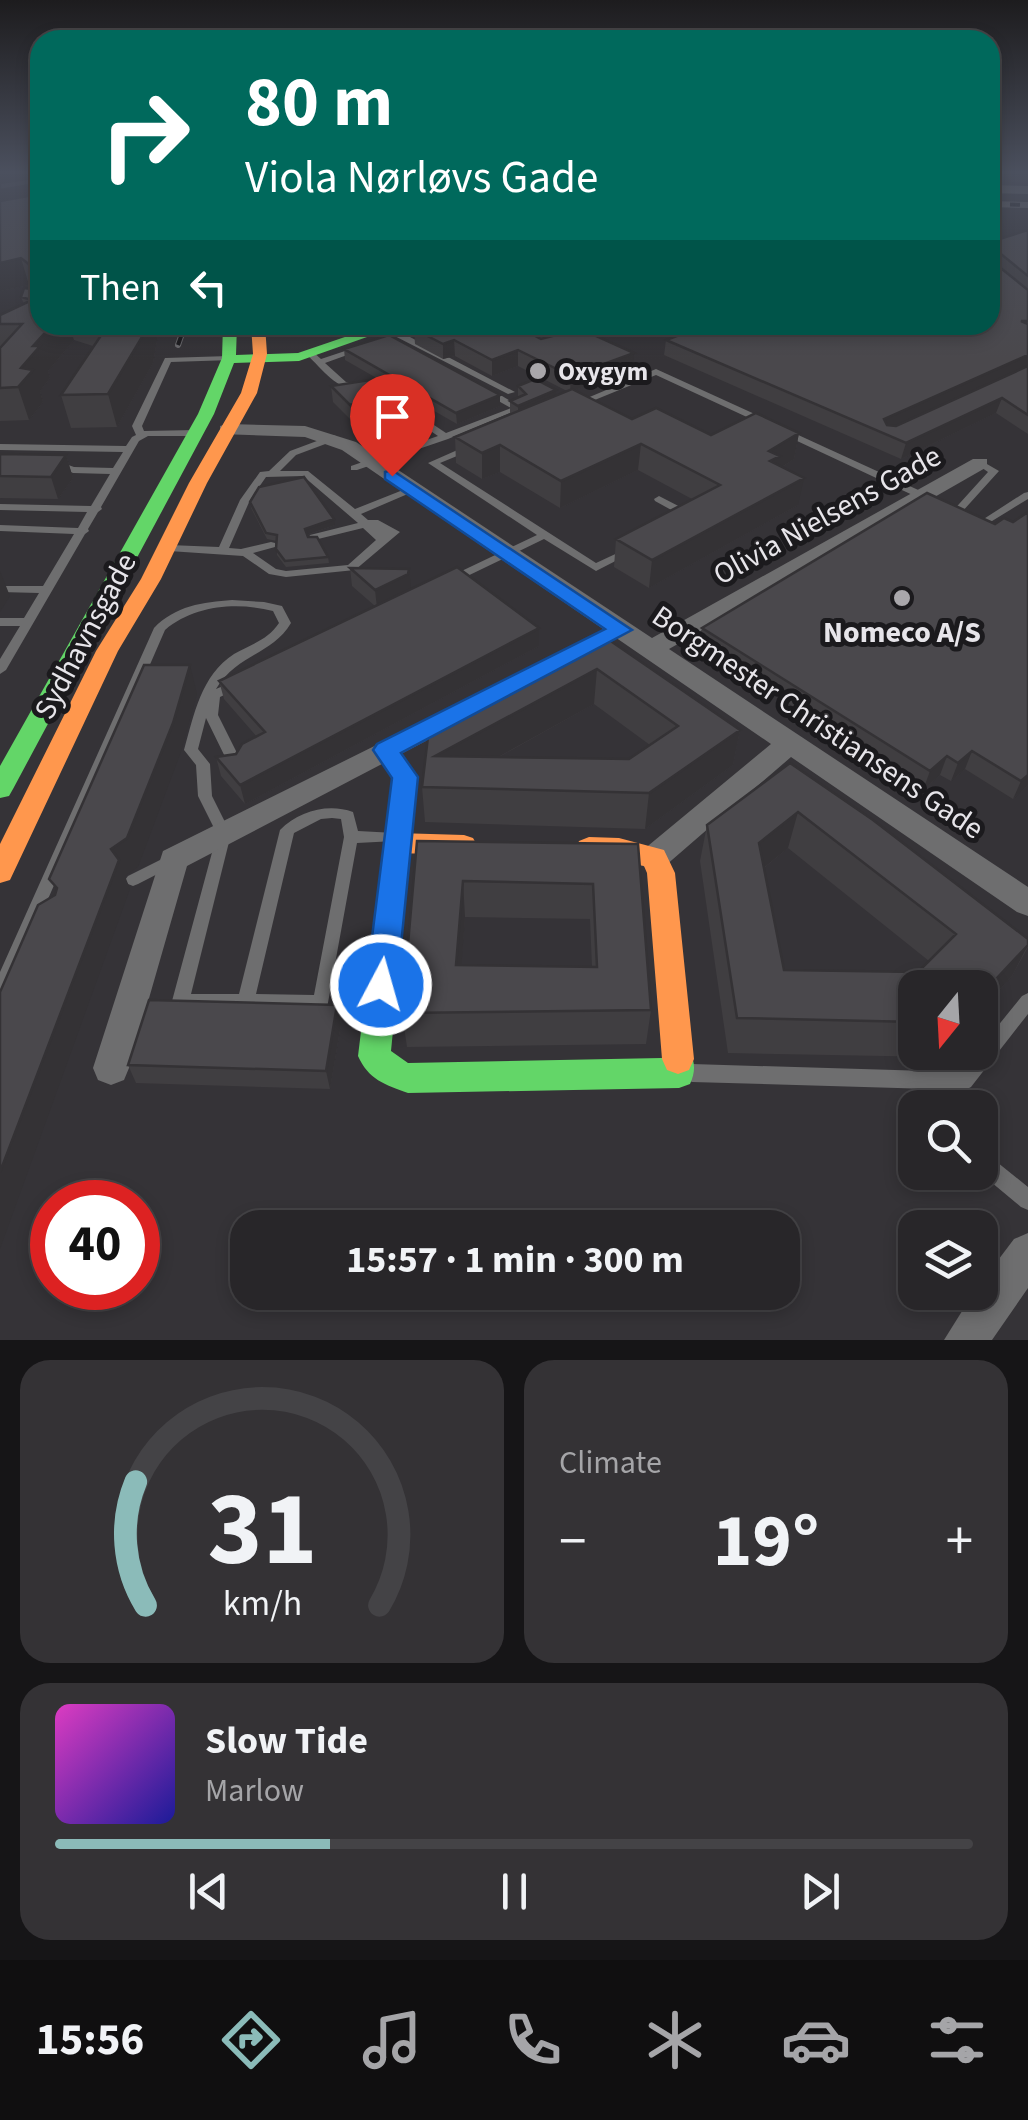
<!DOCTYPE html>
<html lang="en">
<head>
<meta charset="utf-8">
<style>
  body { margin:0; font-family:"Source Sans 3",sans-serif; background:#343235; color:#f1f3f6; height:100vh; display:flex; flex-direction:column; font-size:38px; white-space:nowrap }
  * { box-sizing:border-box; margin:0 }
  p { font-size:32px; color:#a5a5a8 }
  .icon { flex:none; width:55px; height:55px; fill:none; stroke:currentColor; stroke-width:2; stroke-linecap:round; stroke-linejoin:round }
  .map { position:relative; height:1340px; overflow:hidden }
  .panel { display:flex; flex-direction:column; gap:20px; padding:20px; background:#161517; flex:1 }
  .panel>* { flex:none }
  .banner { position:absolute; left:30px; top:30px; width:970px; height:305px; border-radius:30px; box-shadow:0 5px 15px #0003,0 0 0 2px #444346; background:#00695c; color:#fff; overflow:hidden }
  .needle { width:65px; rotate:198deg }
  .buttons { position:absolute; left:898px; top:970px; display:grid; gap:20px }
  .buttons a { display:grid; place-items:center; width:100px; height:100px; border-radius:20px; background:#282629; box-shadow:0 5px 15px #0003,0 0 0 2px #444346; font-size:50px }
  .speed { position:absolute; left:30px; top:1180px; display:flex; gap:20px; font-size:50px; font-weight:700; text-align:center }
  .speed>* { display:grid; place-content:center; width:130px; height:130px; border-radius:50%; background:#282629; box-shadow:0 5px 15px #0003,0 0 0 2px #444346; line-height:1 }
  .speed .limit { border:15px solid #d22; background:#fff; color:#111 }
  .pin { position:absolute; display:grid; place-items:center; width:85px; height:85px; color:#fff; margin:-102px -42px; border-radius:50% 50% 50% 0; rotate:-45deg; box-shadow:0 0 10px #0007 }
  .pin .icon { rotate:45deg }
  .me { position:absolute; width:110px; margin:-55px; rotate:6deg; stroke-linejoin:round; filter:drop-shadow(0 0 8px #0008) }
  .turn { display:flex; align-items:center; gap:35px; height:210px; padding:0 50px; font-size:45px }
  .turn .icon { width:130px; height:130px; stroke-width:2.5 }
  .turn b { display:block; font-size:70px; line-height:85px }
  .then { display:flex; align-items:center; height:95px; padding:0 50px; background:#0003; gap:20px; font-size:38px }
  .big { font-size:75px; font-weight:700; line-height:1.1 }
  .panel .tile { flex:1; display:flex; flex-direction:column; justify-content:center; gap:15px; min-width:0; padding:0 35px; border-radius:30px; background:#343235 }
  .panel .dial { align-items:center; gap:0 }
  .dial svg { height:260px; overflow:visible; fill:none; stroke:#444346; stroke-width:7; stroke-linecap:round; text-anchor:middle }
  .dial text { fill:#f1f3f6; stroke:none }
  .song { display:flex; align-items:center; gap:30px }
  .cover { width:120px; height:120px; border-radius:15px; background:linear-gradient(135deg,hsl(310 70% 55%),hsl(240 70% 35%)) }
  .played { height:10px; border-radius:5px; background:linear-gradient(90deg,#8bbbb9 30%,#444346 30%) }
  .keys { display:flex; justify-content:space-around; direction:ltr }
  .heat { display:flex; justify-content:space-between; align-items:center; font-size:55px; direction:ltr }
  .panel .tiles { flex:1; display:grid; gap:20px; grid-template-columns:1fr 1fr }
  .tile:last-child { grid-column:span 2 }
  .trip { position:absolute; left:230px; top:1210px; width:570px; height:100px; border-radius:30px; background:#282629; box-shadow:0 5px 15px #0003,0 0 0 2px #444346; font-weight:700; line-height:100px; text-align:center }
  .dock { display:flex; height:160px; justify-content:space-around; align-items:center; background:#100f10; color:#a5a5a8 }
  .dock .icon { width:70px; height:70px }
  .dock .on { color:#8bbbb9 }
  .dock b { font-size:45px; color:#f1f3f6 }
  .map>svg:first-child { display:block }
  .lines { fill:none; stroke-linecap:round; stroke-linejoin:round }
  .lane { fill:#6e6e6f; fill-rule:evenodd }
  .street { fill:#6e6e6f; fill-rule:evenodd }
  .fast { fill:#63d668; fill-rule:evenodd }
  .slow { fill:#ff974d; fill-rule:evenodd }
  .rail-casing { stroke:#6c6b6e; stroke-width:6 }
  .rail { stroke:#1b1a1d; stroke-width:4; stroke-dasharray:10; stroke-linecap:butt }
  .wall { fill:#403e41; fill-rule:evenodd }
  .shaded-wall { fill:#343235 }
  .building { fill:#4a484c; stroke:#343235; stroke-width:2.5; fill-rule:evenodd }
  .route { fill:#1a73e8; stroke:#114b97; stroke-width:2.5 }
  .poi-dot { fill:#a9a7ab; stroke:#1b1a1d; stroke-width:4 }
  .labels { text-anchor:middle; stroke-width:10; stroke-linejoin:round; paint-order:stroke }
  .far-poi-label { font-size:25px; font-weight:bold; fill:#e7e5ea; stroke:#1b1a1d; text-anchor:start }
  .street-label { font-size:30px; fill:#e7e5ea; stroke:#1b1a1d }
  .poi-label { font-size:30px; font-weight:bold; fill:#e7e5ea; stroke:#1b1a1d }
</style>
</head>
<body>
<div class="map">
<svg width="1028" height="1340" viewBox="0 0 1028 1340">
  <rect width="100%" height="100%" fill="#353337"/>
  <g class="lines">
    <!-- lane -->
    <path class="lane" d="M990 175 1002 188V190H998L990 181Z
      M318 325H330L309 332 305 330Z
      M337 325H348L368 335 361 337Z
      M533 325H543L555 330 570 325H581L555 335Z
      M623 325 658 328 677 325 659 332Z
      M383 326H389L515 392 508 394 383 330Z
      M354 348 361 350 325 363 346 382 361 386V390C335 390 324 370 306 354L313 352 321 359Z
      M229 356 233 358 232 360 171 362 142 426 144 431 196 430 201 433 196 436H148L139 441 101 507 102 509 98 512 88 529 89 531 85 534 6 670 0 674V659L20 626H0V618H24L39 593 0 592V586H43L74 534 0 531V525L78 528 87 512 0 510V504L91 506 110 474 73 473 52 464 57 461 74 467 113 468 123 452 0 450V444L126 446 132 437 136 435 132 426 165 358Z
      M656 369 768 420 770 422 762 424 656 375 580 406 573 404Z
      M374 389H380L446 433 511 408 486 394V390H492L522 408 448 439 357 470H351V466L438 436 374 393Z
      M783 428 927 494 928 496 923 499 919 498 780 433V429Z
      M333 435 336 436V440L296 455 280 471H308L355 509 408 488 412 487 417 490 361 514 368 520H378L400 532 355 570 286 577 269 574 243 556 169 551 164 548 169 545 219 547 240 500 260 472 269 471 290 451ZM303 476 358 523 310 535 309 537 310 539 314 540 363 528 376 540 348 565 286 571 276 569 253 553 275 547 276 545 275 543 271 542 241 549 229 548 250 500 266 477Z
      M471 444 474 445V449L440 463 596 563 624 550 628 549 633 552 596 571 544 539 457 581H449L447 579 449 577 537 535 428 463Z
      M980 460 999 471 961 513 979 522 1024 493 1028 492V499L979 529 950 514 988 472 975 463Z
      M659 496 692 513 693 515 692 517H684L655 501 654 499Z
      M232 600 264 602 282 606 291 623C272 655 237 654 216 689L237 680 243 684 241 687 220 697 218 715 243 765 241 769H231L206 718 198 749 210 764 212 796 231 834 191 994H239L280 830C299 811 328 803 353 812L358 831 395 833 397 837 395 841 357 843 327 1008 321 1011 181 1009 175 1006 172 1001 217 834 198 796 196 765 184 750C194 715 201 675 234 654 251 644 268 640 279 623L273 611C237 602 195 605 165 630L8 991 6 996 0 998V972L154 628C175 606 203 602 232 600ZM332 818 341 819 344 837 314 995 256 994 294 833 321 819Z
      M172 854 177 856 180 860 177 864 138 884 133 886 128 884 125 880 128 876Z
      M1028 993V1014L971 1087 965 1090 692 1082 686 1079 683 1073 686 1067 692 1064 961 1072 977 1052H980V1048L1022 996Z
      M980 1151 987 1154 1028 1187V1210L1021 1207 979 1172Z"/>
    <!-- street -->
    <path class="street" d="M990 185 1028 186V194L990 193Z
      M227 424 305 426 356 442 652 638 973 459H987V467L669 649 1028 887V916L1017 912 791 757 665 866 654 870 643 866 639 858 643 850 771 744 342 450 305 437 220 434V426Z
      M457 705 466 708 470 714 466 720 187 866 129 1068 124 1080 111 1085 98 1080 93 1068 163 851Z
      M1028 1233V1288L992 1340H944L974 1292H980V1284L1014 1239Z"/>
    <!-- fast -->
    <path class="fast" d="M223 325H237L236 355 298 353 380 325H401L299 361 234 363 214 414 13 789 9 796 0 798V766L198 414 222 358Z
      M385 741 394 744 418 777 391 1051 408 1063 662 1058 667 1048 678 1044 689 1048C695 1062 696 1071 690 1084L679 1088 408 1093C385 1085 368 1079 358 1056L392 778 373 750 376 744Z"/>
    <!-- slow -->
    <path class="slow" d="M251 325H265L267 354 257 393 207 483 161 579 118 651 10 880 0 883V844L96 651 141 579 189 483 241 393 253 354Z
      M397 833 464 835 473 838 477 845 473 852 464 855 397 853 388 850 384 843 388 836Z
      M589 837 619 838 664 850 675 873 694 1059 689 1070 678 1074 667 1070 662 1059 647 873 644 866 579 855 576 848 579 841Z"/>
    <!-- rail casing -->
    <g class="rail-casing">
      <path id="rail" d="M990 204 1028 205
        M178 345 185 325"/>
    </g>
    <!-- rail -->
    <use href="#rail" class="rail"/>
  </g>
  <!-- wall -->
  <path class="wall" d="M40 172V325H156L158 335 153 363 117 427 71 428 61 395 93 346 74 340 48 371 50 378 40 391 43 402 29 420 0 421V315L24 304 21 297 35 289 29 285 0 291Z
    M1005 172H1028V183L1012 182Z
    M1028 230V434L996 413 901 459 664 355 666 340Z
    M425 325H572L633 368 575 390 632 419 711 435 799 433 794 459 782 467 798 505 649 588 614 567 616 539 692 499 638 470 560 508 500 472 482 479 456 463 455 437 510 414V401L518 397V386L556 390V395L567 391 518 366 492 376 455 356 443 359 415 344 414 329Z
    M344 349 500 406 457 424 345 360Z
    M331 386 419 438 388 446 362 418 352 421 333 402Z
    M0 454 66 455 73 478 58 499 0 498Z
    M250 502 335 525 307 535 328 557 329 563 286 567 277 555V541L267 539 251 508Z
    M1013 522 1028 785 1013 799 965 769 951 781 940 775 923 790 699 646 702 628 995 524Z
    M350 568 409 569 410 590 539 646 245 804 221 776 216 757 236 754 257 737 224 699 219 681 375 606 352 586Z
    M599 633 740 730 733 765 645 829 425 822 422 787ZM594 704 650 745 629 759 499 757Z
    M790 763 1028 939V947L1012 976 980 1011V988H915V1052H942L938 1057 728 1053 700 861 707 825ZM788 848 929 961 918 972 784 970 764 868Z
    M417 841 638 844 651 1010 646 1044 407 1047 402 1013ZM465 917 590 919 592 967 461 965Z
    M337 1005 341 1024 330 1089 136 1083 128 1065Z"/>
  <!-- shaded-wall -->
  <path class="shaded-wall" d="M0 172H36L40 200 0 215Z
    M21 258 29 285 0 291V263Z
    M52 325H69L74 340 48 371 50 378 40 391 43 402 29 420 18 387 21 368 33 346Z
    M147 325H156L158 335 153 363 117 427 108 394Z
    M454 340 455 356 443 359V344Z
    M518 350V366L492 376V360Z
    M634 353 633 368 570 392 571 376Z
    M1028 355V368L884 433V419Z
    M556 390V406L518 422V406Z
    M500 395V406L457 424 456 413Z
    M1002 398 996 413 901 459 906 443Z
    M360 402 362 418 352 421 350 405Z
    M418 422 419 438 388 446 387 430Z
    M799 433 794 459 777 470 775 483 769 451Z
    M641 444 638 470 560 508 561 481Z
    M500 445V472L482 479V453Z
    M66 455 73 478 58 499 51 477Z
    M804 478 798 505 649 588 652 560Z
    M334 519 335 525 306 535 305 529Z
    M409 569 411 587 410 592 377 608 375 590Z
    M0 571 10 596 0 612Z
    M539 628V646L245 804 240 785Z
    M190 665 197 694 181 752 138 867 125 876 130 889 0 1249V1172L111 849Z
    M597 669 594 704 444 787 435 756Z
    M740 730 733 765 645 829 649 793Z
    M972 751 965 769 951 781 958 763Z
    M947 756 940 775 923 790 930 771Z
    M1028 775V785L1013 799 1021 781Z
    M798 812 788 848 750 879 759 843Z
    M463 881 465 917 459 999 456 965Z
    M1028 945 1012 976 980 1011V996Z
    M337 1005 341 1024 330 1089 326 1071Z"/>
  <!-- building -->
  <path class="building" d="M36 172H40V273L21 258 0 263V201L34 195 36 184 0 190V183L34 178Z
    M1013 172H1028V174H1014Z
    M1028 230V276L996 250H991L992 261 1028 290V321H1021L1028 324V355L884 419 887 425 896 426 1028 366V415L1002 398 906 443 666 340 706 325H990V242Z
    M24 288 40 290V325H52L33 346H40L21 368 33 370 18 387 0 388V348L22 324H0V315L32 300 21 297Z
    M108 325H147L145 332 108 394 61 395Z
    M425 325H514L541 339 553 336 551 331 540 325H572L634 353 571 376 518 350 492 360 454 340 443 344 414 329Z
    M389 335 500 395 456 413 344 349Z
    M535 379 556 390 518 406 510 401 526 394 518 386Z
    M370 380 418 422 387 430 360 402 350 405 331 386Z
    M572 389 632 419 656 408 711 435 756 413 799 433 769 451 780 456 770 461 804 478 652 560 616 539 720 485 641 444 561 481 500 445 482 453 455 437Z
    M0 454 66 455 51 477 0 476Z
    M304 477 334 519 305 529 308 537H317L328 557 285 561 276 549 277 535 266 533 250 502 259 487Z
    M927 493 995 524 1004 518 1013 522 1028 512V775L1021 781 972 751 958 763 947 756 930 771 702 628Z
    M457 567 539 628 240 785 216 757 236 754 242 744 265 732 219 681Z
    M350 568 409 569 408 574 375 590Z
    M599 633 740 730 649 793 422 787 430 720ZM597 669 678 726 629 759 435 756Z
    M144 665H190L173 723 127 838 111 849 119 860 0 1172V992L38 905 55 895 57 888 49 879Z
    M790 763 873 820 1028 939V945L980 996V988H915V1022L737 1018 707 825ZM798 812 956 934 918 972 784 970 759 843Z
    M417 841 638 844 651 1010 402 1013ZM463 881 593 884 597 967 456 965Z
    M149 1000 337 1005 326 1071 128 1065Z"/>
  <!-- sky -->
  <linearGradient id="sky" x2="0" y2="1"><stop stop-color="#1d1c1e"/><stop offset="0.48" stop-color="#4b505e"/><stop offset="1" stop-color="#4b505e" stop-opacity="0"/></linearGradient>
  <rect width="1028" height="359" fill="url(#sky)"/>
  <!-- route -->
  <path class="route" d="M392 470 632 630 401 753 418 777 397 985 392 995 381 998 370 995 366 985 392 778 373 750 377 744 605 629 385 479V472Z"/>
  <!-- markers -->
  <g class="poi-dot">
    <circle cx="538" cy="371" r="10"/>
    <circle cx="902" cy="598" r="10"/>
  </g>
  <g class="labels">
    <!-- far-poi labels -->
    <g class="far-poi-label">
      <text x="558" y="380">Oxygym</text>
    </g>
    <!-- street labels -->
    <g class="street-label">
      <text transform="translate(827 515) rotate(-29)" y="10">Olivia Nielsens Gade</text>
      <text transform="translate(85 636) rotate(-62)" y="10">Sydhavnsgade</text>
      <text transform="translate(818 722) rotate(34)" y="10">Borgmester Christiansens Gade</text>
    </g>
    <!-- poi labels -->
    <g class="poi-label">
      <text x="902" y="642">Nomeco A/S</text>
    </g>
  </g>
</svg>
<div class="buttons">
<a><svg class="needle" viewBox="-14 -14 28 28"><path d="M0-13l5 13h-10z" fill="#e53935"/><path d="M0 13l5-13h-10z" fill="#a5a5a8"/></svg></a>
<a><svg class="icon" aria-label="search" viewBox="0 0 24 24"><circle cx="10" cy="10" r="6"/><path d="M15 15l6 6"/></svg></a>
<a><svg class="icon" aria-label="layers" viewBox="0 0 24 24"><path d="M12 4l9 5-9 5-9-5zM3 14l9 5 9-5"/></svg></a>
</div>
<div class="speed"><div class="limit">40</div></div>
<div class="pin" style="left:392px;top:476px;background:#d93025"><svg class="icon" aria-label="arrive" viewBox="0 0 24 24"><path d="M6 21V4h12l-3 4 3 4H6"/></svg></div>
<svg class="me" style="left:381px;top:985px" viewBox="-20 -20 40 40"><circle r="17" fill="#1a73e8" stroke="#fff" stroke-width="3"/><path d="M0-11L8 9 0 5-8 9z" fill="#fff"/></svg>
<div class="trip">15:57 · 1 min · 300 m</div>
<div class="banner">
<div class="turn"><svg class="icon" aria-label="right" viewBox="0 0 24 24"><path d="M7 20v-9h11M14 6l5 5-5 5"/></svg><div><b>80 m</b>Viola Nørløvs Gade</div></div>
<div class="then">Then<svg class="icon" aria-label="left" viewBox="0 0 24 24"><path d="M17 20v-9H6M10 6l-5 5 5 5"/></svg></div>
</div>
</div>
<section class="panel">
<div class="tiles">
<div class="tile dial"><svg viewBox="0 0 100 80">
<path d="M14 69A42 42 0 1 1 86 69"/>
<path d="M14 69A42 42 0 0 1 11 31" stroke="#8bbbb9"/>
<text x="50" y="56" font-size="32" font-weight="700">31</text>
<text x="50" y="72" font-size="11">km/h</text>
</svg></div>
<div class="tile"><p>Climate</p>
<div class="heat"><a>−</a><b class="big">19°</b><a>+</a></div>
</div>
<div class="tile">
<div class="song"><i class="cover"></i><div><b>Slow Tide</b><p>Marlow</p></div></div>
<div class="played"></div>
<div class="keys"><svg class="icon" aria-label="previous" viewBox="0 0 24 24"><path d="M18 5L8 12l10 7zM5 5v14"/></svg><svg class="icon" aria-label="pause" viewBox="0 0 24 24"><path d="M8 5v14M16 5v14"/></svg><svg class="icon" aria-label="next" viewBox="0 0 24 24"><path d="M6 5l10 7-10 7zM19 5v14"/></svg></div>
</div>
</div>
</section>
<nav class="dock">
<b>15:56</b>
<svg class="icon on" aria-label="directions" viewBox="0 0 24 24"><path d="M12 3l9 9-9 9-9-9zM9 14v-3h6M13 9l2 2-2 2"/></svg>
<svg class="icon" aria-label="music" viewBox="0 0 24 24"><path d="M9 18V5l10-2v13"/><circle cx="6" cy="18" r="3"/><circle cx="16" cy="16" r="3"/></svg>
<svg class="icon" aria-label="phone" viewBox="0 0 24 24"><path d="M5 4h4l2 5-3 2q2 4 5 5l2-3 5 2v4C11 20 4 13 5 4z"/></svg>
<svg class="icon" aria-label="climate" viewBox="0 0 24 24"><path d="M12 3v18M4 7l16 10M4 17L20 7"/></svg>
<svg class="icon" aria-label="car" viewBox="0 0 24 24"><path d="M5 17H2v-5l4-1 3-4h7l3 4 3 1v5h-3M9 17h6M6 11h13"/><circle cx="7" cy="17" r="2"/><circle cx="17" cy="17" r="2"/></svg>
<svg class="icon" aria-label="filters" viewBox="0 0 24 24"><path d="M4 7h16M4 17h16"/><circle cx="9" cy="7" r="2"/><circle cx="15" cy="17" r="2"/></svg>
</nav>
</body>
</html>
